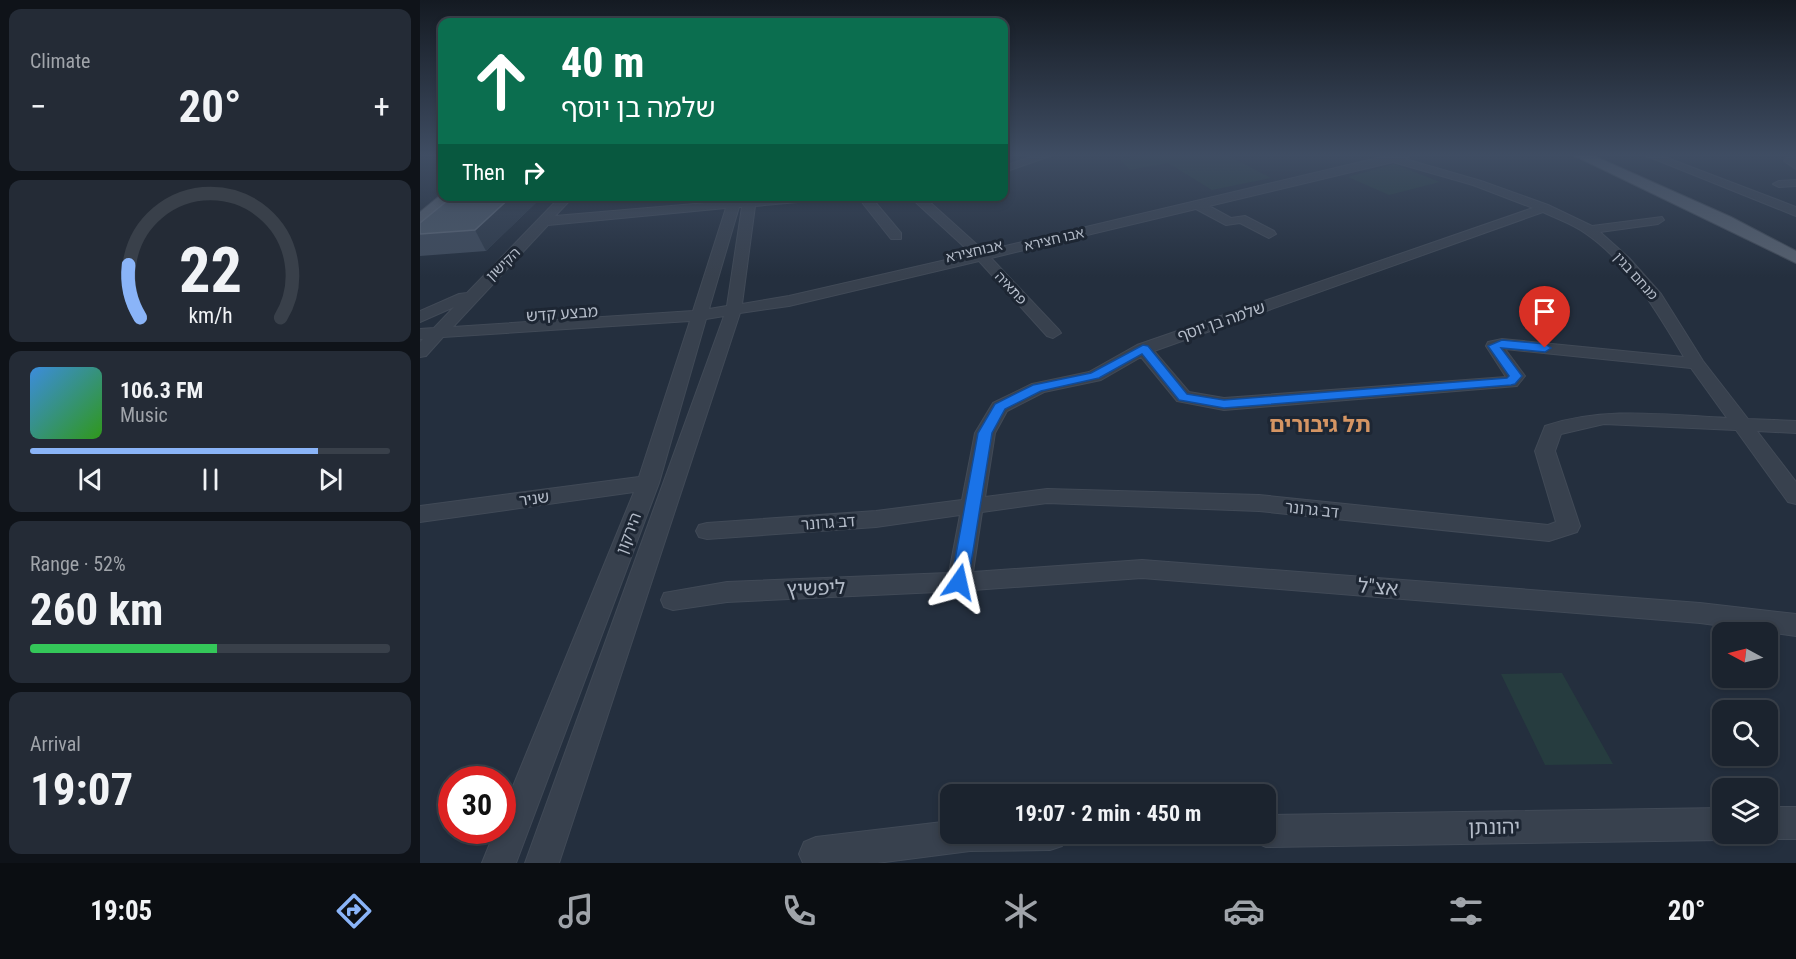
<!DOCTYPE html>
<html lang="en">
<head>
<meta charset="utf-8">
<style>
  body { margin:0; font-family:"Roboto Condensed","Noto Sans Hebrew",sans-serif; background:#242b36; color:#f1f3f6; height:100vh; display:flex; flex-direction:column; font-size:22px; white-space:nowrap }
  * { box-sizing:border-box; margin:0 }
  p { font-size:20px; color:#a0a4aa }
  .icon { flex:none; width:33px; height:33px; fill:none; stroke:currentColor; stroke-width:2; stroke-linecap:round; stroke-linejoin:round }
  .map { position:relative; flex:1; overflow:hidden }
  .side { display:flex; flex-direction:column; gap:9px; padding:9px; background:#0f1319; width:420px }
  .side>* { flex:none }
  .guide { position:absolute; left:18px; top:18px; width:570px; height:183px; border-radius:12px; box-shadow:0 3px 9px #0003,0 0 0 2px #39404a; background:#0b6e4f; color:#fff; overflow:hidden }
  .needle { width:39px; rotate:277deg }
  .tools { position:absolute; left:1292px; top:622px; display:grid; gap:12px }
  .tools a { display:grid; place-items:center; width:66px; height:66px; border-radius:12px; background:#1b232e; box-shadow:0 3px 9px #0003,0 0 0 2px #39404a; font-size:30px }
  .speed { position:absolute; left:18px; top:766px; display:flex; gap:12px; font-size:30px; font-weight:700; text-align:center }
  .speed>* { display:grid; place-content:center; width:78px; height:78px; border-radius:50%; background:#1b232e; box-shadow:0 3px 9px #0003,0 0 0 2px #39404a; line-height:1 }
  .speed .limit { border:9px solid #d22; background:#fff; color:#111 }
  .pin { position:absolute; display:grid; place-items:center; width:51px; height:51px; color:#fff; margin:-62px -26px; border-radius:50% 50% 50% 0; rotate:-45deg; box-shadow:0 0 6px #0007 }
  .pin .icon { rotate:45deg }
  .me { position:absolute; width:66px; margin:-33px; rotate:11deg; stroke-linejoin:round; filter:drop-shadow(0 0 4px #0008) }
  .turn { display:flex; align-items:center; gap:21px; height:126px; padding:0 24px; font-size:27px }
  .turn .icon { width:78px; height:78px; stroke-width:2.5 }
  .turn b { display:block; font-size:42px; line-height:51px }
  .then { display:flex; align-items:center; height:57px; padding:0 24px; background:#0003; gap:12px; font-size:22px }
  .big { font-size:45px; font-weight:700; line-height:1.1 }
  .side .widget { flex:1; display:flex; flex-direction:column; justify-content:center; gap:9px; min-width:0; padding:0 21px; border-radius:12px; background:#242b36 }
  .side .dial { align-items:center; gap:0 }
  .dial svg { height:156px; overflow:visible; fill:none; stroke:#39404a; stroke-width:7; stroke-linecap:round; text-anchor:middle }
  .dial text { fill:#f1f3f6; stroke:none }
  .song { display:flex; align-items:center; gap:18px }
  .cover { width:72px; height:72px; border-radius:9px; background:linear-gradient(135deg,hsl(210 70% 55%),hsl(110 70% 35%)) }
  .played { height:6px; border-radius:3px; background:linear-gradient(90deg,#8ab4f8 80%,#39404a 80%) }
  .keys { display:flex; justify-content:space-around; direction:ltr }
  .heat { display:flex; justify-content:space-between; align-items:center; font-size:33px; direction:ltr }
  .charge { height:9px; border-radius:4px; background:linear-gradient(90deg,#34c759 52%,#39404a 0) }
  .trip { position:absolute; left:520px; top:784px; width:336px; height:60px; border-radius:12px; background:#1b232e; box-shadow:0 3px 9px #0003,0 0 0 2px #39404a; font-weight:700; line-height:60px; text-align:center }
  .menu { display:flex; height:96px; justify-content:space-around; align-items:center; background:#0b0e12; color:#a0a4aa }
  .menu .icon { width:42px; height:42px }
  .menu .active { color:#8ab4f8 }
  .menu b { font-size:27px; color:#f1f3f6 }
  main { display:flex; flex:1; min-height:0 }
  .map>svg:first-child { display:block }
  .green { fill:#263c3f }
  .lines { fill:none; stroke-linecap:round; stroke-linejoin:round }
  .minor-casing { stroke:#414a57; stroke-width:2 }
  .major-casing { stroke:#414a57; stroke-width:2 }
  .minor { fill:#38414e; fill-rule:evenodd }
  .major { fill:#56606e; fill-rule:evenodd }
  .wall { fill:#3f4b5c }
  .shaded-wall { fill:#2f3b4b }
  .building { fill:#4b5868; stroke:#5c6777; stroke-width:1.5 }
  .route { fill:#1a73e8; stroke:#114b97; stroke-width:1.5 }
  .labels { text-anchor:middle; stroke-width:6; stroke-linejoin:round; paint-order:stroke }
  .far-street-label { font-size:14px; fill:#b4bcc9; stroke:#1d2633 }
  .street-label { font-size:16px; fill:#b4bcc9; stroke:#1d2633 }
  .near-street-label { font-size:20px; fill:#b4bcc9; stroke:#1d2633 }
  .district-label { font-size:22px; font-weight:bold; fill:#d59563; stroke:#1d2633 }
</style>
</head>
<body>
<main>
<section class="side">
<div class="widget"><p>Climate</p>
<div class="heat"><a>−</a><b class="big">20°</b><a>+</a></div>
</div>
<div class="widget dial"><svg viewBox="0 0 100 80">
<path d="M14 69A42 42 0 1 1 86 69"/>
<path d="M14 69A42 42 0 0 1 8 42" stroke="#8ab4f8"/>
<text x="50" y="56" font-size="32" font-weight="700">22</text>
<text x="50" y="72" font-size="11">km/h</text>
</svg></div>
<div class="widget">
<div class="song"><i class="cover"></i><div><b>106.3 FM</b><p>Music</p></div></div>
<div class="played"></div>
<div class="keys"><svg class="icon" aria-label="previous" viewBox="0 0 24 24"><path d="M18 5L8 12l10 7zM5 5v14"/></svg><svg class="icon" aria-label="pause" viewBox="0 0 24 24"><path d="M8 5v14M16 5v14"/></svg><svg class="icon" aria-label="next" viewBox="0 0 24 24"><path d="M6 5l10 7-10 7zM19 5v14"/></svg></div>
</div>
<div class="widget"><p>Range · 52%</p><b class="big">260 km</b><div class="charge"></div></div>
<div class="widget"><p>Arrival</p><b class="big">19:07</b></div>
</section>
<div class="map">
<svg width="1376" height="863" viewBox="0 0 1376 863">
  <rect width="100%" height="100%" fill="#242f3e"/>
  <!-- green -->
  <path class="green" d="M716 156H809L851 178 792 190 748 163 710 170 700 160Z
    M974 164 1020 182 969 195 928 177Z
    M1142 673 1193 764 1125 765 1081 674Z"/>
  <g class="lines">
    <!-- minor casing -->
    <g class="minor-casing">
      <path id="minor" d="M614 156H630L584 172V166Z
        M966 156H990L985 159 1061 181 1128 205 1172 226 1242 217 1244 220 1238 224 1180 232 1209 258 1241 294 1283 361 1328 419 1376 421V433L1337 431 1376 482V504L1368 502 1316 430 1184 424 1141 434 1135 451 1160 526 1157 532 1129 541 839 511 627 503 562 512 553 572 722 560 1280 603 1376 614V636L1280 623 722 578 539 591 307 602 253 610 244 607 241 600 244 593 307 582 529 573 540 515 456 527 287 539 279 537 276 531 279 525 287 523 456 511 542 500 555 433 573 403 612 384 669 372 717 345 1113 208 1053 185 973 162 789 206 811 218 825 216 854 231 856 234 849 238 820 223 806 225 776 209 571 258 639 330 641 333 633 338 627 336 559 261 369 306 320 313 139 863H105L304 316 286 319 239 483 96 863H62L75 831H82V813L214 492 0 522V506L219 477 270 321 23 337 6 356 0 357V342L3 339H0V329L14 328 34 307 0 322V311L39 294 47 293 141 196H154L135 216 309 201 310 196H322L321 200 324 196H406L400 200 335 206 322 304 369 296 552 254 489 196H503L564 251ZM319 207H322L307 306 289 309ZM306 208 273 311 33 327 128 225ZM1123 212C1137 219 1153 224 1165 233 1209 263 1237 312 1264 357L1082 339 1068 342 1066 346 1086 377 804 398 769 392 734 351ZM1085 349 1271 368 1307 418C1245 415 1185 406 1125 426L1115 451 1136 522 1128 525 839 495 627 489 565 497 575 433 587 411 624 392 681 380 721 357 757 401 804 410 1097 386 1105 376Z
        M1227 156H1242L1376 207V216Z
        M1376 156V169L1364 161 1365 159Z
        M1376 180V186L1359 187 1353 184 1359 181Z
        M437 196H450L481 233V239H471Z
        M1347 807H1376V839H1347L1336 834H1347Z
        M1302 808V834H1314L1302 840 846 847 835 842 831 834H846V815Z
        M531 821V834H646L642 846 630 850 550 851 457 863H383L379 854 384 842 396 837Z"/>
    </g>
    <!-- major casing -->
    <g class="major-casing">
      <path id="major" d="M1155 156H1174L1311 217 1376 251V263Z
        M22 194V196H37L6 223 0 225V212Z"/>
    </g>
    <!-- minor -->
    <use href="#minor" class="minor"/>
    <!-- major -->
    <use href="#major" class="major"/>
  </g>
  <!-- wall -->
  <path class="wall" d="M33 196H123L66 251 0 256V234Z"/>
  <!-- shaded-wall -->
  <path class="shaded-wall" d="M92 196H123L66 251 55 230Z"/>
  <!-- building -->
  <path class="building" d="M33 196H92L55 230 0 234V223Z"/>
  <!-- sky -->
  <linearGradient id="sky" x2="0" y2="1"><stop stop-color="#141a22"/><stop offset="0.56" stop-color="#3f4d63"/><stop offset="1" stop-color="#3f4d63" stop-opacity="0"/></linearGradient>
  <rect width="1376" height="277" fill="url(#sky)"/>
  <!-- route -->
  <path class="route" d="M1082 340 1125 344 1131 348 1125 352 1081 348 1102 376 1095 384 1091 385 804 408 759 400 722 354 679 378 621 391 585 409 572 433 548 582 545 587H533L531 582 558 433 575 404 613 385 671 373 723 345 728 346 767 394 804 400 1087 378 1089 376 1068 346Z"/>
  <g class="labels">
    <!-- far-street labels -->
    <g class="far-street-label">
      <text transform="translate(634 239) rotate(-13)" y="5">אבו חצירא</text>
      <text transform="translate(554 251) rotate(-13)" y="5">אבוחצירא</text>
      <text transform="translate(83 264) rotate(-44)" y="5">הקישון</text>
      <text transform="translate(1216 276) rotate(48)" y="5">מנחם בגין</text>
      <text transform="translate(591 288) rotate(47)" y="5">פתאיה</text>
    </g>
    <!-- street labels -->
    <g class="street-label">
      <text transform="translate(142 313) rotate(-4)" y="6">מבצע קדש</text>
      <text transform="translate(801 321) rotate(-19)" y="6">שלמה בן יוסף</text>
      <text transform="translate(114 498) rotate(-8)" y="6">שניר</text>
      <text transform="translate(892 509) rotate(6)" y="6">דב גרונר</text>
      <text transform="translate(408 522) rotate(-4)" y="6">דב גרונר</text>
      <text transform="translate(208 533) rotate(-69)" y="6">הירקון</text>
    </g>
    <!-- near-street labels -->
    <g class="near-street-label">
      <text transform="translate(958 587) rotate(5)" y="7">אצ"ל</text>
      <text transform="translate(396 588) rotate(-2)" y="7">ליפשיץ</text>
      <text transform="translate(1074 827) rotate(-1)" y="7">יהונתן</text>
    </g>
    <!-- district labels -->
    <g class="district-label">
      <text x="900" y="432">תל גיבורים</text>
    </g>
  </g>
</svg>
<div class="tools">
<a><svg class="needle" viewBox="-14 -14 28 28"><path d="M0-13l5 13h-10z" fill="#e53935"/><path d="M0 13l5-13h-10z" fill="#a0a4aa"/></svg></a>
<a><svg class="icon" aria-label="search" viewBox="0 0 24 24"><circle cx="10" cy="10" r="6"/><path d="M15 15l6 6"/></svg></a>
<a><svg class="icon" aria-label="layers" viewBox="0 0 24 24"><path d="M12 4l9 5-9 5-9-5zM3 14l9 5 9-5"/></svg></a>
</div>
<div class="speed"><div class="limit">30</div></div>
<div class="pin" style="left:1125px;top:348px;background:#d93025"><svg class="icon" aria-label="arrive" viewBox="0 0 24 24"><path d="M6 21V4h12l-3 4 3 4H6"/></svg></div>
<svg class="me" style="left:539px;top:582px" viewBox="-20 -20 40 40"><path d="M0-17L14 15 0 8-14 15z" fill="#1a73e8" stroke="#fff" stroke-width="4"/></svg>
<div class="trip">19:07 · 2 min · 450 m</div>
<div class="guide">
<div class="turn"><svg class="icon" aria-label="ahead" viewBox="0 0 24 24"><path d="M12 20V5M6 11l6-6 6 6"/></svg><div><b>40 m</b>שלמה בן יוסף</div></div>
<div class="then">Then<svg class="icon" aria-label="right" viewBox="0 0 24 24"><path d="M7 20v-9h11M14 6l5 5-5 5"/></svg></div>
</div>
</div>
</main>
<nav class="menu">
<b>19:05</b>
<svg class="icon active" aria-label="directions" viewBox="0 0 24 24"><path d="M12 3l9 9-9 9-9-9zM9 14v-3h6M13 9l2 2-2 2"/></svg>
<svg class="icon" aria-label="music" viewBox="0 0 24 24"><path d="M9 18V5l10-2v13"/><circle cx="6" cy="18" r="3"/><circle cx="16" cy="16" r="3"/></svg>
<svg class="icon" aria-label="phone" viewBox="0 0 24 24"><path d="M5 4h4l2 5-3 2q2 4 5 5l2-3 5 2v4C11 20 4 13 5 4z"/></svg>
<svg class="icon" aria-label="climate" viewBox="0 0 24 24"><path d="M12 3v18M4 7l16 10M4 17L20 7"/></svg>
<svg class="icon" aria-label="car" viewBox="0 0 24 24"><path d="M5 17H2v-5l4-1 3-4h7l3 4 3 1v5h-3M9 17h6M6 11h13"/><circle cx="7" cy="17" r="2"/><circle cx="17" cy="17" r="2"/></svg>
<svg class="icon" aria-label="filters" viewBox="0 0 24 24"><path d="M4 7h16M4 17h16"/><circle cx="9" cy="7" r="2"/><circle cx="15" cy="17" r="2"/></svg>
<b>20°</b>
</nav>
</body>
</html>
